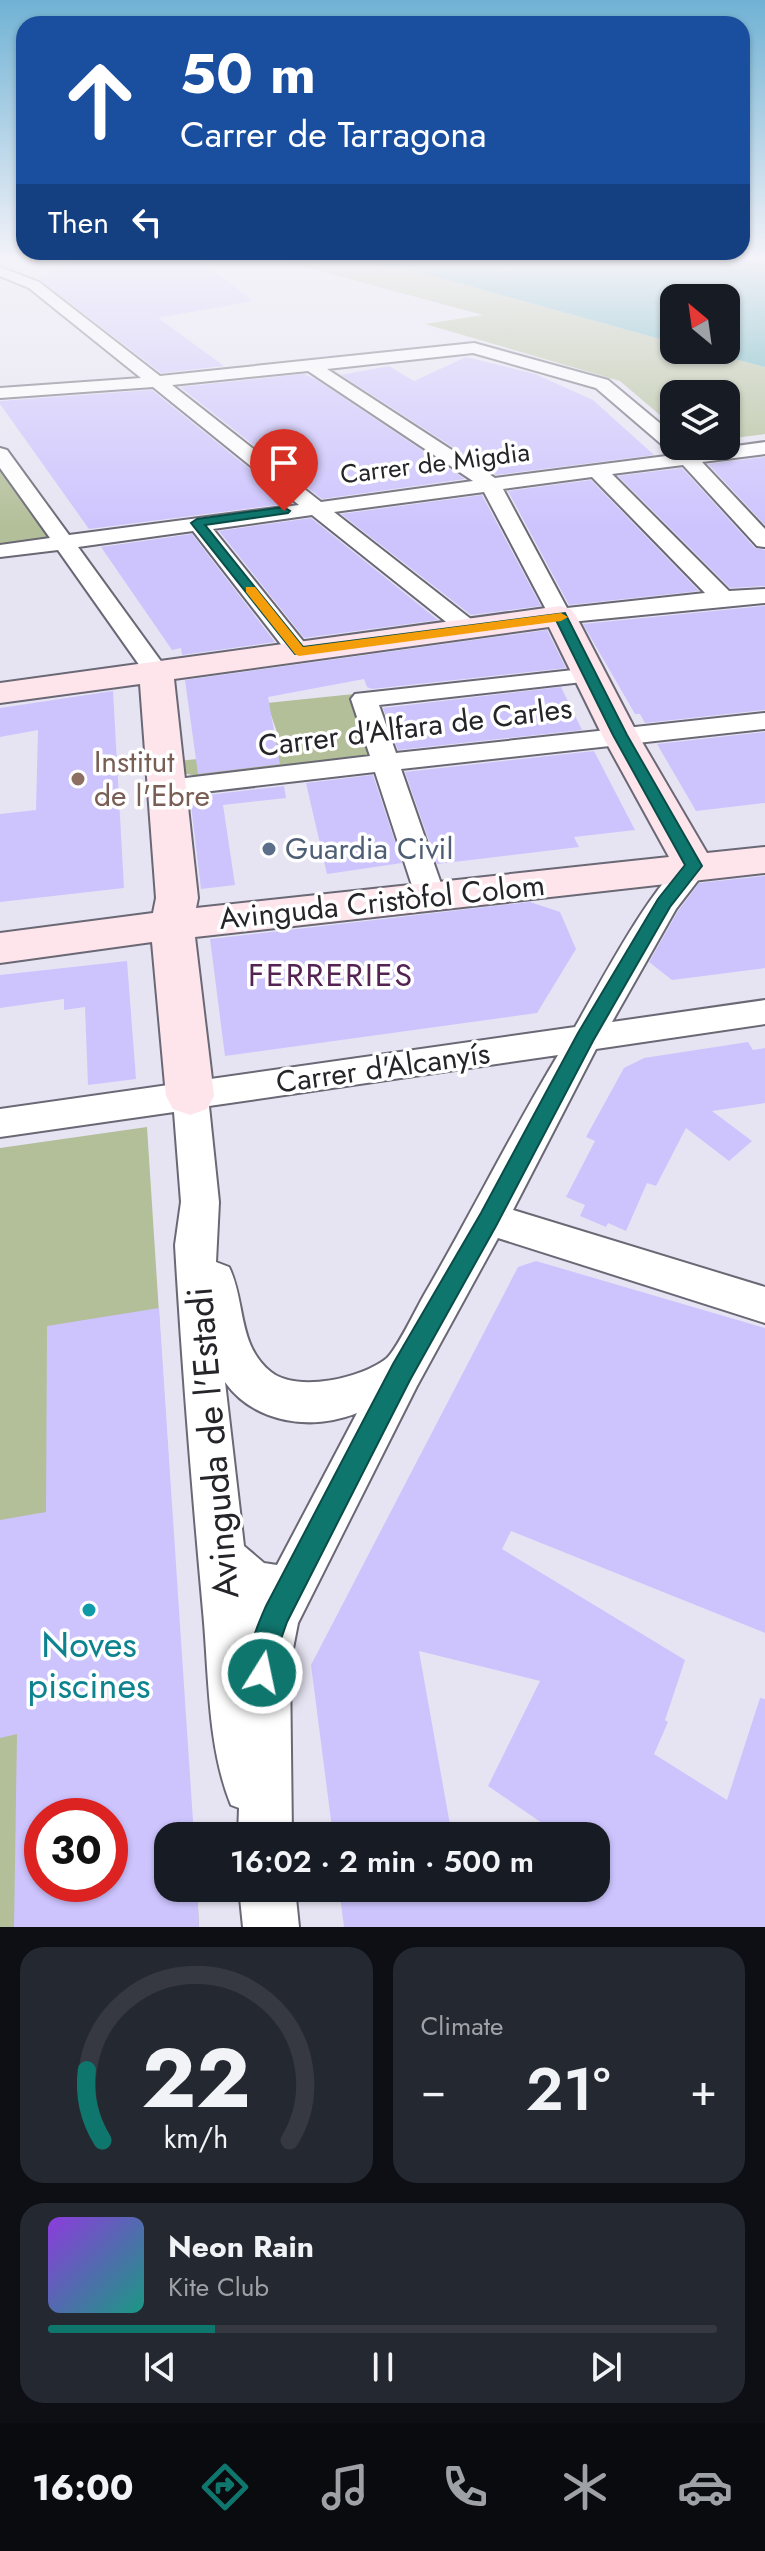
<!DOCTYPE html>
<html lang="en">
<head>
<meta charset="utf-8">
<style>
  body { margin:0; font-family:Jost,sans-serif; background:#242831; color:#f1f3f6; height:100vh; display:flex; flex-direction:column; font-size:30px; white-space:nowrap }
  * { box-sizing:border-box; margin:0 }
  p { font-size:26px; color:#9ea1a6 }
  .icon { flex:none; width:44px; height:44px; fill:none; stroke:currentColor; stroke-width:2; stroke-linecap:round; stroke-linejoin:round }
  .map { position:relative; height:1927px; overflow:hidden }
  .panel { display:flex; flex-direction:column; gap:20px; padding:20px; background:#0d0f14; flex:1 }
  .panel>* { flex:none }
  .banner { position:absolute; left:16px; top:16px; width:734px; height:244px; border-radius:24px; box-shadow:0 2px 6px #0004; background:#1a4fa0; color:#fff; overflow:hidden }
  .needle { width:52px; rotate:331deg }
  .buttons { position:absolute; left:660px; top:284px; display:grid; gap:16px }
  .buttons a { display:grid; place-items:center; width:80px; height:80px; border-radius:16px; background:#171b24; box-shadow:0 2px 6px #0004; font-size:40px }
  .speed { position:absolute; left:24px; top:1798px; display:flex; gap:16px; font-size:40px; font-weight:700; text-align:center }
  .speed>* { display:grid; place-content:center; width:104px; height:104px; border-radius:50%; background:#171b24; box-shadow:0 2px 6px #0004; line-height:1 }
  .speed .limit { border:12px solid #d22; background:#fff; color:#111 }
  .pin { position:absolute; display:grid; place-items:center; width:68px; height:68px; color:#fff; margin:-82px -34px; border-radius:50% 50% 50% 0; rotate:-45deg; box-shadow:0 0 8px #0007 }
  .pin .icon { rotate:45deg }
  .me { position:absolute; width:88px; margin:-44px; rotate:10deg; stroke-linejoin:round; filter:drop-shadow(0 0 6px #0008) }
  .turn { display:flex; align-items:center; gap:28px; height:168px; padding:0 32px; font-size:36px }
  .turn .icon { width:104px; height:104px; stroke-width:2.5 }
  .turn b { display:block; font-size:56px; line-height:68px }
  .then { display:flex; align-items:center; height:76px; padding:0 32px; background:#0003; gap:16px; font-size:30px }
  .big { font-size:60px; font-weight:600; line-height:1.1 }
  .panel .card { flex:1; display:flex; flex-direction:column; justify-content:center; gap:12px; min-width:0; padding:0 28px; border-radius:24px; background:#242831 }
  .panel .dial { align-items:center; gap:0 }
  .dial svg { height:208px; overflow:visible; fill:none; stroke:#363941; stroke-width:7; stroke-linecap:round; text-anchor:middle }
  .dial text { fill:#f1f3f6; stroke:none }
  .song { display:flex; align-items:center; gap:24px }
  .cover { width:96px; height:96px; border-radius:12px; background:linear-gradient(135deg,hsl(270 70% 55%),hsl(170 70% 35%)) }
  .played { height:8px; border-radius:4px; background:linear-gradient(90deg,#0f766e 25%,#363941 25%) }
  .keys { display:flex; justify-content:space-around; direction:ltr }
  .heat { display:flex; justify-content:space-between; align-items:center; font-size:44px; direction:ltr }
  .panel .tiles { flex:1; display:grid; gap:20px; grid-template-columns:1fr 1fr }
  .card:last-child { grid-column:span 2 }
  .trip { position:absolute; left:154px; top:1822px; width:456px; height:80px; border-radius:24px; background:#171b24; box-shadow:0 2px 6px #0004; font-weight:600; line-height:80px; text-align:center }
  .menu { display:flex; height:128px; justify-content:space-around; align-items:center; background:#090b0e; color:#9ea1a6 }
  .menu .icon { width:56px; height:56px }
  .menu .current { color:#0f766e }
  .menu b { font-size:36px; color:#f1f3f6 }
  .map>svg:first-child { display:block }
  .green { fill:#b2bf98; fill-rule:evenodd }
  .water { fill:#5dafb7 }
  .building { fill:#cdc4fe; fill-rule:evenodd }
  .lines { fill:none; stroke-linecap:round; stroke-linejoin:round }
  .street-casing { stroke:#6a6874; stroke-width:4 }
  .secondary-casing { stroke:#6a6874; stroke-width:4 }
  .street { fill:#fff; fill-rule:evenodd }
  .secondary { fill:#fee5ec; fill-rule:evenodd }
  .route { fill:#0f766e; stroke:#0a4d48; stroke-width:2 }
  .slow { fill:#f59e0b }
  .education-dot { fill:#8d6e63; stroke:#fff; stroke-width:3 }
  .service-dot { fill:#5c6f8a; stroke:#fff; stroke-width:3 }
  .culture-dot { fill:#0f9aa8; stroke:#fff; stroke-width:3 }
  .labels { text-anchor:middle; stroke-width:7; stroke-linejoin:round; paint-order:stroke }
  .far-street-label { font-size:26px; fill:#242429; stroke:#fff }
  .street-label { font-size:30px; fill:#242429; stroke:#fff }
  .education-label { font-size:30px; fill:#785e54; stroke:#fff; text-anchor:start }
  .service-label { font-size:30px; fill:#4e5e75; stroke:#fff; text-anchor:start }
  .neighbourhood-label { font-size:32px; letter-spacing:2px; fill:#542353; stroke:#fff }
  .near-street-label { font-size:36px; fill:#242429; stroke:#fff }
  .near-culture-label { font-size:36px; fill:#0d838f; stroke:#fff }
</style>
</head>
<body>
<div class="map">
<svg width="765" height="1927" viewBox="0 0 765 1927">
  <rect width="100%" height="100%" fill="#e6e4f2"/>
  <!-- green -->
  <path class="green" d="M271 258H335L415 271 674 343V350H700L765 367V434L726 439V394H674V427L620 381 425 324 483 315Z
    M0 454 64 543 0 551Z
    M354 694 372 759 205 778 183 773 177 761 249 754 248 742 279 738 267 703Z
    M147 1127 184 1701 168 1836V1888H197L199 1927H0V1148ZM42 1816H110V1884H42Z"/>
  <!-- water -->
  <path class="water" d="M335 258H765V367L700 350H726V298H674V343L415 271Z"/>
  <!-- building -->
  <path class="building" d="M75 258H197L253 301 158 318 224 366 161 373 39 279Z
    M466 357 535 374 593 400 654 455 496 475 341 375 389 366 414 381Z
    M304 374 317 380 465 479 322 499 180 387Z
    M152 390 292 503 89 529 0 404V401Z
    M765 457V525L708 464Z
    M682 468 755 548 765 550V586L730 588 618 476Z
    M591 480 699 591 569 605 508 491Z
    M482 495 541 606 471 615 341 514Z
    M311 518 438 620 304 638 219 531Z
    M192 534 275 642 182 655 181 648 172 650 101 547Z
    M765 606V710L645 723 640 714H635L583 624Z
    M547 630 566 668 372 689 367 687 364 679 268 697 280 764 198 774 185 680Z
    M561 687 582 730 398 750 383 708Z
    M113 691 124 888 0 902V814L36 810 38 730 0 737V708Z
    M765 732V803L696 811 657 744Z
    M594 751 635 830 574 837 579 847 437 864 405 772Z
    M373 775 402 863 327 874 306 783Z
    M284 786 286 798 223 805 235 885 201 889 190 797Z
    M765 876V968L672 980 649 962 678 911 699 883Z
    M530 902 560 912 576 949 537 1013 225 1056 210 939Z
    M127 961 136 1079 88 1085 85 1007 64 1010V999L0 1008V975Z
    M748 1042 753 1050 765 1048V1103L712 1111 752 1141 729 1161 686 1128 656 1186 647 1183 626 1231 608 1223 606 1227 580 1216 585 1205 566 1197 595 1141 586 1137 624 1068 644 1058Z
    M536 1261 765 1328V1633L511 1531 502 1549 685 1660 665 1720 668 1722 654 1754 727 1800 760 1698 765 1699V1927H344L339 1888H541L560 1902 566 1888H596V1836H561L488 1786 540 1681 419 1651 452 1836H333L311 1665 518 1267Z
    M159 1308 194 1836H168V1888H197L199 1927H14L17 1734 0 1738V1520L46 1512 47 1326ZM42 1816H110V1884H42Z"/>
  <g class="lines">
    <!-- street casing -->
    <g class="street-casing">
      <path id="street" d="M0 267 39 282 160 376 474 343 608 380 674 435V446H686L692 452 765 442V454L702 462 765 529V547L757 546 683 465 612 474 729 591 765 589V603L560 623 552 621 484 492 334 512 476 623 480 628 476 633H460L312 515 213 529 311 651 308 656H290L193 531 78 547 168 671 165 676H147L58 550 0 557V545L50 538 0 468V448L7 450 69 535 299 505 153 387 0 398V388L141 378 29 288 0 276ZM473 353 596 388 674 455 495 478 327 369ZM308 371 473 481 321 502 172 385ZM592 477 705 593 567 608 503 489Z
        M591 668 600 670 603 675 600 680 379 705 396 753 765 713V729L401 769 446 898 442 905 431 908 420 905 416 898 375 772 169 796 159 794 155 788 159 782 169 780 370 756 351 699 355 694Z
        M694 856 704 859 709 866 676 909 612 1022 765 1000V1024L596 1049 513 1210 765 1287V1323L498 1238 417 1386 298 1623 290 1664 292 1836H238L239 1808 231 1805C207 1746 209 1674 203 1611 192 1490 182 1367 175 1245L181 1202 174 1112 0 1137V1109L575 1027C595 993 661 865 694 856ZM558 1055C511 1133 470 1216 424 1295 416 1309 397 1349 387 1358 363 1378 297 1393 271 1372 237 1345 246 1302 229 1267L216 1262 219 1202 209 1106ZM225 1382C255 1424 312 1431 357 1413L277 1565 264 1563 244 1546Z
        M239 1888H295L299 1927H243Z"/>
    </g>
    <!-- secondary casing -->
    <g class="secondary-casing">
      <path id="secondary" d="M560 606 571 609 576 616 638 735 707 853 765 847V873L195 937 214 1096 207 1109 190 1115 173 1109 166 1096 152 942 0 963V933L153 913 156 898 140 684 0 703V683ZM549 627 602 735 669 857 196 908 198 898 174 679Z"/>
    </g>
    <!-- street -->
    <use href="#street" class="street"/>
    <!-- secondary -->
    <use href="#secondary" class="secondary"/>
  </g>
  <!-- sky -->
  <linearGradient id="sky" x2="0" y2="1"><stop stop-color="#70b2d4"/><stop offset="0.49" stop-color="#f4f3f9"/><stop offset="1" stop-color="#f4f3f9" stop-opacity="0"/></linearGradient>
  <rect width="765" height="528" fill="url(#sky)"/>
  <!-- route -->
  <path class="route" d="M284 507 290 511 288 513 205 525 303 647 565 613 627 735 702 866 670 907 593 1041 496 1226 410 1380 287 1622 280 1642 272 1683 262 1687 252 1683C242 1659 256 1629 266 1606L393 1364 481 1213 578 1033 658 899 685 865 613 735 556 620 295 654 191 523 197 519Z"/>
  <!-- slow -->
  <path class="slow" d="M246 587H255L303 647 561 613 568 617 561 621 299 656 295 654 246 592Z"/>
  <!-- markers -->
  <circle class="education-dot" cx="78" cy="779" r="8"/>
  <circle class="service-dot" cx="269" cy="849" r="8"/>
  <circle class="culture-dot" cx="89" cy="1610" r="8"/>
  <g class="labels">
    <!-- far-street labels -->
    <g class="far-street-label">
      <text transform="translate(435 463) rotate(-7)" y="9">Carrer de Migdia</text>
    </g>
    <!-- street labels -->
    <g class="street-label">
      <text transform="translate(415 727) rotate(-7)" y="10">Carrer d'Alfara de Carles</text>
      <text transform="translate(382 902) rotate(-6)" y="10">Avinguda Cristòfol Colom</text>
      <text transform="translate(383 1068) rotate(-8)" y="10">Carrer d'Alcanyís</text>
    </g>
    <!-- education labels -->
    <g class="education-label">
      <text x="94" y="772">Institut<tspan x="94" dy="34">de l'Ebre</tspan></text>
    </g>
    <!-- service labels -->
    <g class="service-label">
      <text x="285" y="859">Guardia Civil</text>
    </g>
    <!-- neighbourhood labels -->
    <g class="neighbourhood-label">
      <text x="331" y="986">FERRERIES</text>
    </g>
    <!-- near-street labels -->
    <g class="near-street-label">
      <text transform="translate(212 1443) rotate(-95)" y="13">Avinguda de l'Estadi</text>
    </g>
    <!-- near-culture labels -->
    <g class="near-culture-label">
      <text x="89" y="1657">Noves<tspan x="89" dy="41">piscines</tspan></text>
    </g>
  </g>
</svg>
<div class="buttons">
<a><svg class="needle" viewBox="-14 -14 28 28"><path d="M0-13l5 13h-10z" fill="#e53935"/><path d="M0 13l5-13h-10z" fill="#9ea1a6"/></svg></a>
<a><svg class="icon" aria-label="layers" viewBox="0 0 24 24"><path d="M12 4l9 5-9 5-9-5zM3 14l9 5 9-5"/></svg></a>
</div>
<div class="speed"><div class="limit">30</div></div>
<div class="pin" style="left:284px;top:511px;background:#d93025"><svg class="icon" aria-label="arrive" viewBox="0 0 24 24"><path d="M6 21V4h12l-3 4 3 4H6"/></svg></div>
<svg class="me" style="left:262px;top:1673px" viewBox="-20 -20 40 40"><circle r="17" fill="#0f766e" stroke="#fff" stroke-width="3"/><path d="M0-11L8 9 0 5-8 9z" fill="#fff"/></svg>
<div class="trip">16:02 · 2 min · 500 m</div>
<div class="banner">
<div class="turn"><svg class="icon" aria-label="ahead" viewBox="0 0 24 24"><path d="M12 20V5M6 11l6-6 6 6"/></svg><div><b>50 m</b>Carrer de Tarragona</div></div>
<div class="then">Then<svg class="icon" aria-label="left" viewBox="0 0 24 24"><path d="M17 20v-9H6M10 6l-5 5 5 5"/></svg></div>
</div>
</div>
<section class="panel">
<div class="tiles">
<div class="card dial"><svg viewBox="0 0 100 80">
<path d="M14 69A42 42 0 1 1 86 69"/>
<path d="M14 69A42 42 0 0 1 8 42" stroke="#0f766e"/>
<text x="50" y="56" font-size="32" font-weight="700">22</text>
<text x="50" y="72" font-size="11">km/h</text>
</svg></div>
<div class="card"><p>Climate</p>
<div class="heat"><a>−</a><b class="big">21°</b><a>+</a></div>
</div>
<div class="card">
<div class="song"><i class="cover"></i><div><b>Neon Rain</b><p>Kite Club</p></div></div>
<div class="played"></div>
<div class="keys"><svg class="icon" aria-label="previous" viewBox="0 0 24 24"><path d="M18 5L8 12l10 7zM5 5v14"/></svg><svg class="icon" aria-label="pause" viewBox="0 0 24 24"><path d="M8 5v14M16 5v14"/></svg><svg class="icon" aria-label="next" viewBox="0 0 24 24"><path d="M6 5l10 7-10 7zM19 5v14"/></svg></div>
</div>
</div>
</section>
<nav class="menu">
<b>16:00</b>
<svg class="icon current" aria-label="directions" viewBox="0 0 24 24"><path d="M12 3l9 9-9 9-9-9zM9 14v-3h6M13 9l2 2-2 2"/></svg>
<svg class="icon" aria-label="music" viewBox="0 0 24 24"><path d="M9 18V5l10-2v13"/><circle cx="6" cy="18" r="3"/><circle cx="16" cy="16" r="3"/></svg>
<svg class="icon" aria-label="phone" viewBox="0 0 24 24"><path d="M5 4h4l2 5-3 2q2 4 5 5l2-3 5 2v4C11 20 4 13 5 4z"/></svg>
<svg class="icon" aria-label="climate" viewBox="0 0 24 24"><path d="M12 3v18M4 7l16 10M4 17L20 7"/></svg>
<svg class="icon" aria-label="car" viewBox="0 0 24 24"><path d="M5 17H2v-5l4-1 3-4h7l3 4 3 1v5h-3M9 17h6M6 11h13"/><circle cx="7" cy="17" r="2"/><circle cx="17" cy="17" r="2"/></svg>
</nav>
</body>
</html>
